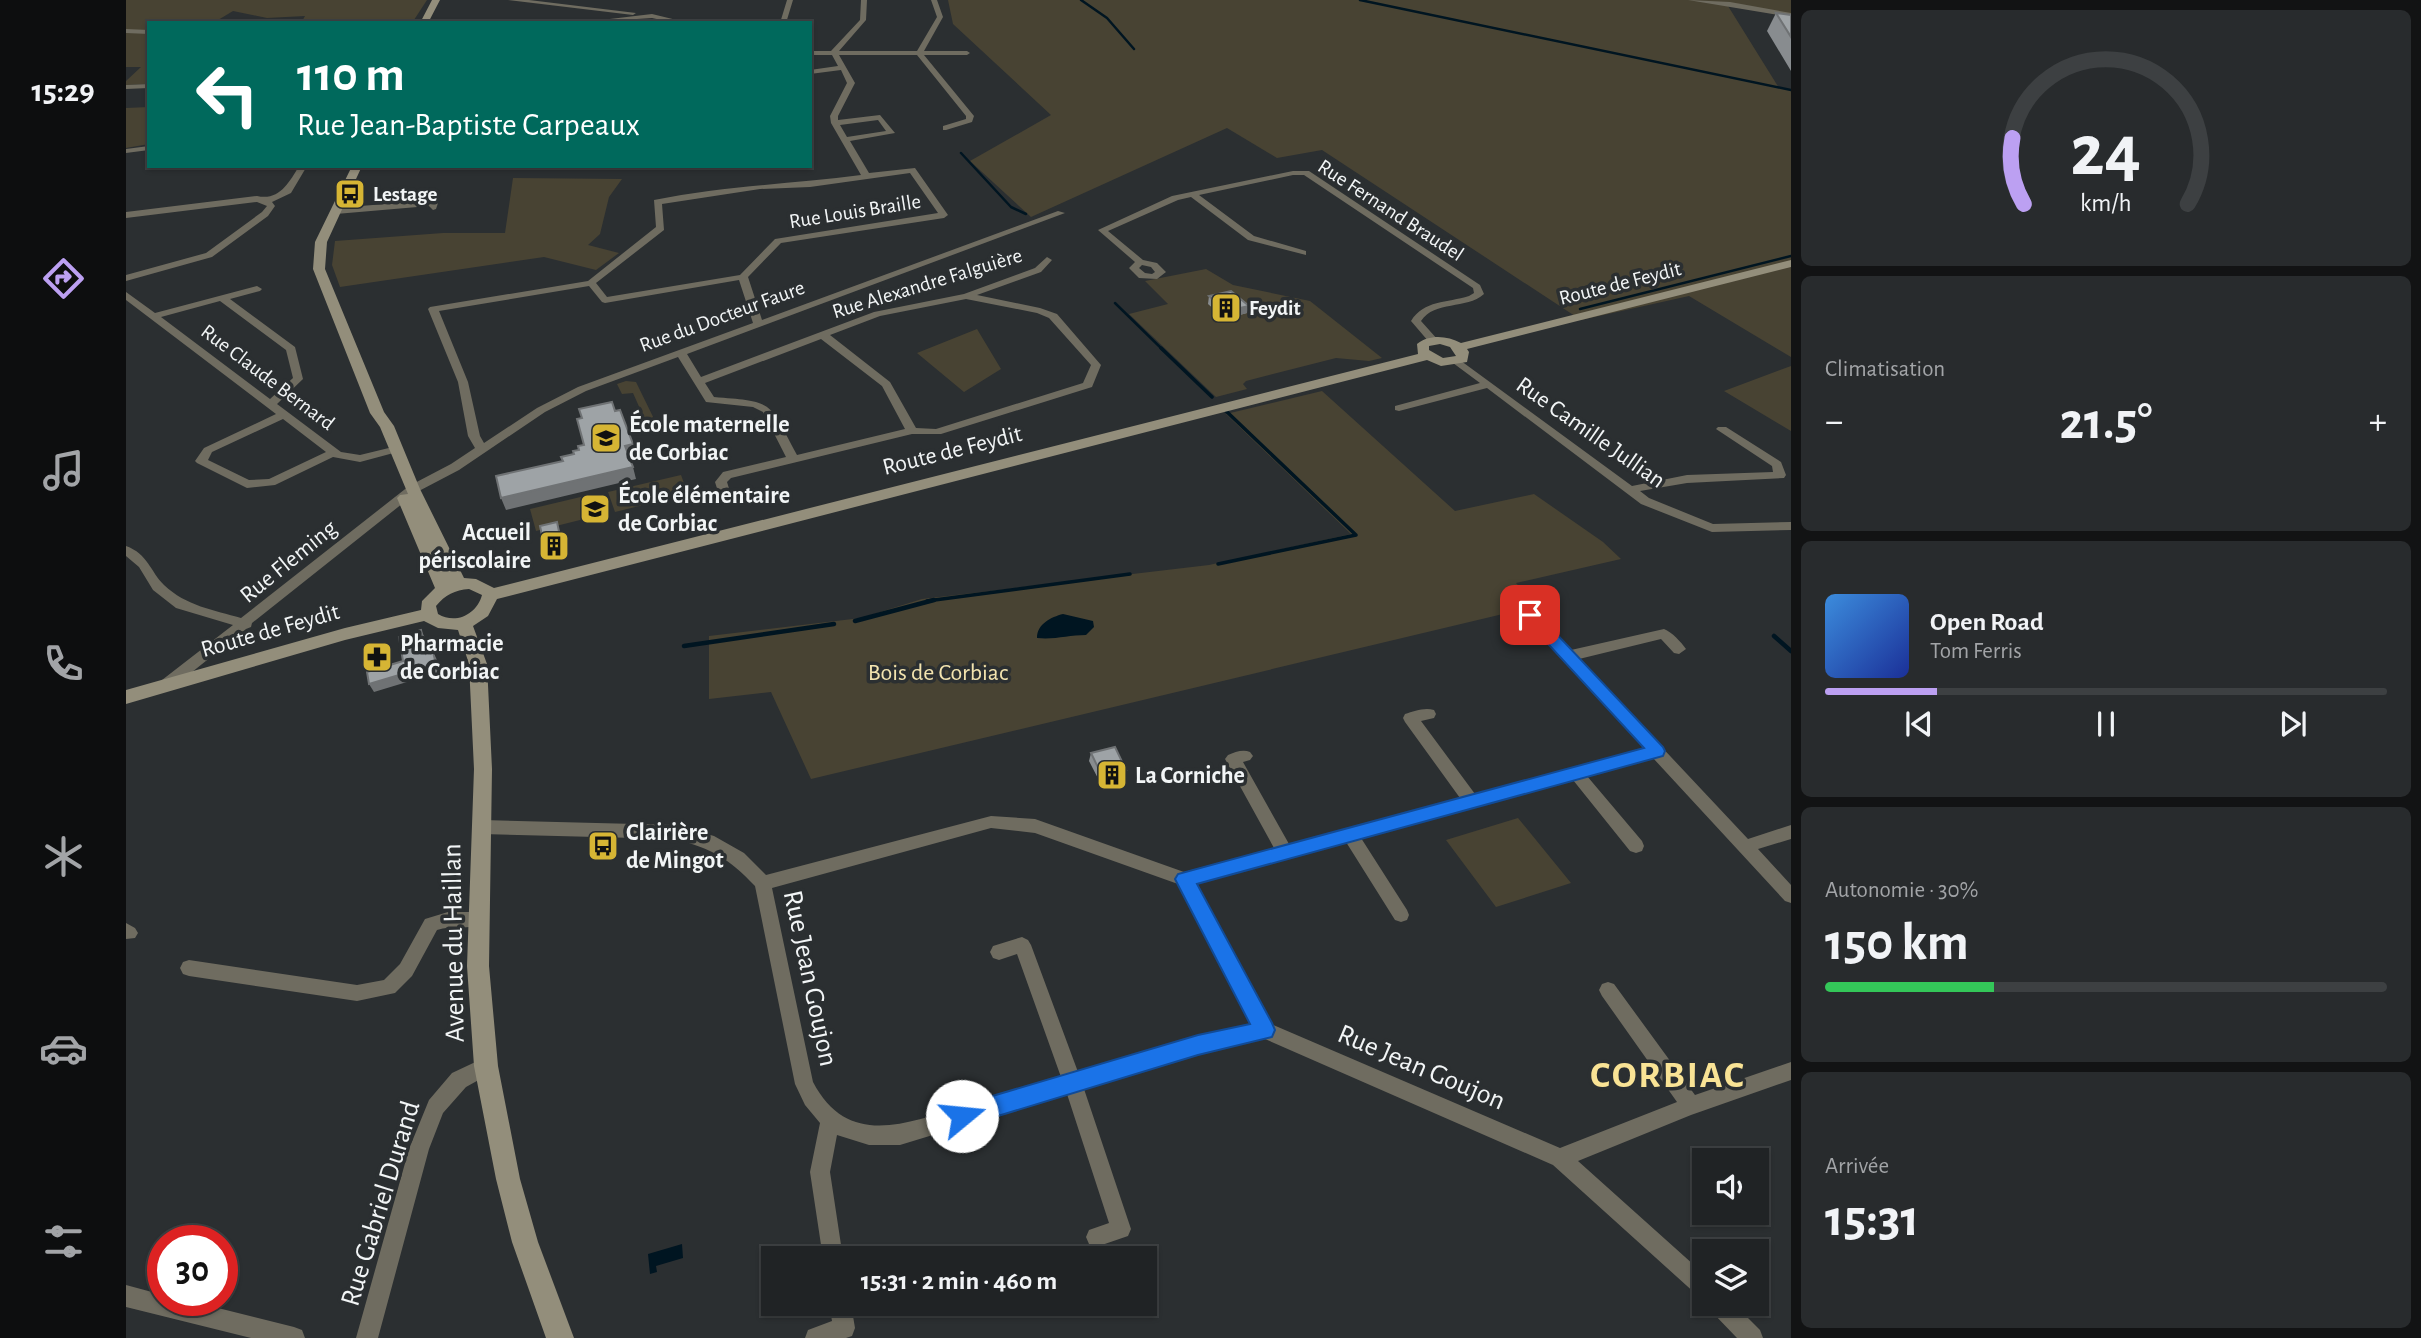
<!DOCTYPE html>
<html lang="fr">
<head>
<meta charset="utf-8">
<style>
  body { margin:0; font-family:"Alegreya Sans",sans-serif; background:#282b2d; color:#f1f3f6; height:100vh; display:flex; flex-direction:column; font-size:26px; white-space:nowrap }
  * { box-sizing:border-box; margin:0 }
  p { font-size:23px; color:#a2a4a7 }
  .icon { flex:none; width:38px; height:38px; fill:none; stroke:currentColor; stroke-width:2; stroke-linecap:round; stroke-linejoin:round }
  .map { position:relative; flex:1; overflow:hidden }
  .details { display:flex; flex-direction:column; gap:10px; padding:10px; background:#121314; width:630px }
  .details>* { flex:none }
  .hud { position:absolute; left:21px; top:21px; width:665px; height:147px; border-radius:0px; box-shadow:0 2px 5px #0004,0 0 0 2px #3d4042; background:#00695c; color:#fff; overflow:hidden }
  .buttons { position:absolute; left:1566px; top:1148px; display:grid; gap:14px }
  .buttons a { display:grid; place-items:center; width:77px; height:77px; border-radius:0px; background:#202325; box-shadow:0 2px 5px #0004,0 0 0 2px #3d4042; font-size:35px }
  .speed { position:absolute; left:21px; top:1225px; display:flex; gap:14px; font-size:35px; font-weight:700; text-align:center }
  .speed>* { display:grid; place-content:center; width:91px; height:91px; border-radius:50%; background:#202325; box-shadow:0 2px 5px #0004,0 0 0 2px #3d4042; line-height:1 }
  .speed .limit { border:10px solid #d22; background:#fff; color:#111 }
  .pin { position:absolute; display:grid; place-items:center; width:60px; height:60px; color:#fff; margin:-30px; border-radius:14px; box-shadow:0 4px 10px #0006 }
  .me { position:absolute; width:77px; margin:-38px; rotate:73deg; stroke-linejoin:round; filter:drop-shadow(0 0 5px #0008) }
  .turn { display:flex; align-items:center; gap:24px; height:147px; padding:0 35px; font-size:32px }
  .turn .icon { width:91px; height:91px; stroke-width:2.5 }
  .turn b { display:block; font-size:49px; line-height:60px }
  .big { font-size:52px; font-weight:700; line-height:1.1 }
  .details .tile { flex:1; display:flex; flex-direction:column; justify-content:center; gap:10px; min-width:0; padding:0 24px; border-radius:10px; background:#282b2d }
  .details .dial { align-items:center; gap:0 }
  .dial svg { height:182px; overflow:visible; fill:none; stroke:#3d4042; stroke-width:7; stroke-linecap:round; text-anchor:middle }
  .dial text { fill:#f1f3f6; stroke:none }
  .song { display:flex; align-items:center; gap:21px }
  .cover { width:84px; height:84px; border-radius:10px; background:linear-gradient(135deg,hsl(210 70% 55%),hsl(230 70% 35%)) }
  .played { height:7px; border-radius:4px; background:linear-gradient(90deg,#bca0f2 20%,#3d4042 20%) }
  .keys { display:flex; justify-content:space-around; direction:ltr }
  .heat { display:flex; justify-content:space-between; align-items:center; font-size:38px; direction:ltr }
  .charge { height:10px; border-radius:5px; background:linear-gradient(90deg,#34c759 30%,#3d4042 0) }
  .trip { position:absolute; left:635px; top:1246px; width:396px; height:70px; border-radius:0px; background:#202325; box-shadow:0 2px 5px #0004,0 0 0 2px #3d4042; font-weight:700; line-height:70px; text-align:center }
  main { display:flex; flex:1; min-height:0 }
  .dock { display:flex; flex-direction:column; width:126px; justify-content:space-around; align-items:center; background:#0d0e0f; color:#a2a4a7 }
  .dock .icon { width:49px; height:49px }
  .dock .selected { color:#bca0f2 }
  .dock b { font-size:32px; color:#f1f3f6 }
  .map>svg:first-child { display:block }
  .green { fill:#484333 }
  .water { fill:#001521 }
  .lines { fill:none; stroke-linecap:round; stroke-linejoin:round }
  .stream-far2 { stroke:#001521; stroke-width:2.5 }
  .stream-far1 { stroke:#001521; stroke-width:3.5 }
  .stream { stroke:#001521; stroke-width:4.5 }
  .street { fill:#6f6c60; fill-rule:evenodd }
  .secondary { fill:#938e7b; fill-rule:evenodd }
  .wall { fill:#888c8f }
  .shaded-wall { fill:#6f7274 }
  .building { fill:#9ea3a6; stroke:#6f7274; stroke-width:2 }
  .route { fill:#1a73e8; stroke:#114b97; stroke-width:2 }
  .labels { text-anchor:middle; stroke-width:7; stroke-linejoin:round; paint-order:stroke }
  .far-poi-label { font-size:21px; font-weight:bold; fill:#f2f5f6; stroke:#2b2f31; text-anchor:start }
  .far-street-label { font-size:21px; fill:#f2f5f6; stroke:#2b2f31 }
  .poi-label { font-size:24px; font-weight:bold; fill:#f2f5f6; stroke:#2b2f31; text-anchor:start }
  .street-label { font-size:24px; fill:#f2f5f6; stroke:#2b2f31 }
  .park-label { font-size:24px; fill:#f3e4af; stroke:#2b2f31 }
  .near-street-label { font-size:28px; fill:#f2f5f6; stroke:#2b2f31 }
  .near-district-label { font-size:38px; font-weight:bold; letter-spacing:2px; fill:#f9e395; stroke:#2b2f31 }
</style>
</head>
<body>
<main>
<nav class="dock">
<b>15:29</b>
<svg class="icon selected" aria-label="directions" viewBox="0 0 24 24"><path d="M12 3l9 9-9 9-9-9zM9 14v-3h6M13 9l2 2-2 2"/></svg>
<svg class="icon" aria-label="music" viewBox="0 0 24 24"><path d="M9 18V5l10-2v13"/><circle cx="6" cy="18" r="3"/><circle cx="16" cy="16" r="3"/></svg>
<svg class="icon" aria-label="phone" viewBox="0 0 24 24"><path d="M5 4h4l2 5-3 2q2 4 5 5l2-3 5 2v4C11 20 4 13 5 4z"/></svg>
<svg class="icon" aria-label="climate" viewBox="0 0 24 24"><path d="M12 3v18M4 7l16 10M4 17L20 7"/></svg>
<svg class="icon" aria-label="car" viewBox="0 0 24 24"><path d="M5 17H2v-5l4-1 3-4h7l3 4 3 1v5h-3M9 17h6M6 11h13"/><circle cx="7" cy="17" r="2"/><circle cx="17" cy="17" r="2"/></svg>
<svg class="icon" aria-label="filters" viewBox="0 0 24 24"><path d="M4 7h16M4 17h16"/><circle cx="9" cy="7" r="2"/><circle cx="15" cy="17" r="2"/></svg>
</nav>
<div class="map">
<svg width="1665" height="1338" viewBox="0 0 1665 1338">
  <rect width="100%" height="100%" fill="#2b2f31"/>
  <!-- green -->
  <path class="green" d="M0 0H301L286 23H175L179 16 141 18 107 11 87 23H23V84L0 85V81L15 67H0Z
    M822 0H1665V16L1602 6 1653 88 1665 90V357L1563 296 1455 320 1196 150 1151 158 1101 128 905 217 844 161 925 115 827 24Z
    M23 107V144L0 148V108Z
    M387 178 496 179 483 197 474 234 462 245 493 253 470 270 418 257 214 287 206 265 209 241 317 233H379Z
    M1080 269 1107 285 1184 301 1256 358 1243 361 1210 358 1120 381 1117 384 1121 389 1090 397 1003 314 1042 304 1019 281Z
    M851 329 875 369 838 392 791 353Z
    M1665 365V431L1598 391 1665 366Z
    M500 381 510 382 532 427 523 429 507 393 496 394 491 384Z
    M1196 391 1329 511 1408 494 1477 542 1495 559 1390 583 1411 606 685 779 645 692 583 699V636L735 618 796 599 1083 565 1225 534 1100 414Z
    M555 475 562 494 489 512 482 492Z
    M463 495 470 516 410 531 404 509Z
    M1392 818 1445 883 1370 907 1320 840Z"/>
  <!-- water -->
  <path class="water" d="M937 614 967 621 968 627 960 635C943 635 928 640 911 638 911 624 925 617 937 614Z
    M556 1244 557 1258 530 1266 531 1272 524 1274 522 1254Z"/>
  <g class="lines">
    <!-- stream-far2 -->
    <path class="stream-far2" d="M955 0 981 18 1008 49
      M1234 0 1665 90
      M835 153 885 207 900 214
      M989 303 1037 350
      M1454 309 1665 256"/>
    <!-- stream-far1 -->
    <path class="stream-far1" d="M1035 348 1086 397
      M1092 564 1230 535 1100 411
      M801 601 1004 574"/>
    <!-- stream -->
    <path class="stream" d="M729 621 808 600
      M1648 636 1665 651
      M558 646 708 624"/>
    <!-- street -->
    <path class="street" d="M382 0H403L510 13 507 15Z
      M661 0H667L660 23H654Z
      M735 0H741L740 20 713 51H791L811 17 805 0H811L817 17 798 51H841L844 53 841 55H798L848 116 846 122 820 130H817V126L840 119V116L791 55H713L729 83 712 116V120L754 115 769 133 724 141 743 173 789 168 822 215 818 218 655 243 622 277 636 320 932 211 939 213 561 354 575 377 748 312 838 294 909 268 921 257 926 260 915 272 851 295 914 308 931 314 975 365 966 387 815 434H786L605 478 601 482 606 498 600 502 594 498 589 482 597 472 660 457 637 412 627 407 580 402 552 357 460 391 419 412 333 470 291 492 126 623 125 627 120 629 46 688H36L34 684 36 680 107 625 50 608 27 590 13 567 0 556V546C22 554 24 571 38 585 60 606 88 610 115 618L283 486 325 464 349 448 342 436 332 382 302 309 304 307 462 281 530 227 528 200C596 186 666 184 735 175L705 123 704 116 721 83 715 70 684 74V70L712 66 706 55H684V51H705L734 20ZM752 120 760 131 721 137 714 125ZM784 173 812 213 649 239 614 275 481 297 470 283 538 230 536 204 634 189 684 187ZM613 280 627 323 452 387 411 408 358 443 354 436 342 382 313 311 463 286 476 302 479 303ZM840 299 911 313 923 318 965 365 957 383 810 429 790 428 764 382 704 335 754 316ZM695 339 756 386 779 429 671 455C642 401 650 402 588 397L579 383Z
      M1562 0 1604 2 1665 13V17Z
      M526 14 563 23H549L526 18 450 23Z
      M0 29 23 30V34L0 33Z
      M23 84V88L0 89V85Z
      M23 146V150L0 153V149Z
      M173 166H181L165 193 146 202 149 206 142 216 86 257 0 281V275L80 253 136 212 141 206 131 202 0 218V212L131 196C153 201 163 183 173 166Z
      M1167 171H1183L1354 285 1358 294C1340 310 1309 300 1295 321L1312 340 1303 342 1285 321C1298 300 1321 303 1343 296L1348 293 1347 288 1178 175H1167L1073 195 1128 236 1180 251V255L1122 240 1065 197 1052 200 982 231 1017 260 1031 263 1040 272 1031 279 1013 278 1003 268 1009 262 972 230 1046 196ZM1016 265 1025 267 1029 272 1026 274 1019 273 1013 268Z
      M308 200 312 203 310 209 307 210 303 206 210 214 206 211 210 208Z
      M131 286 136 289 134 291 104 299 169 347 177 379 151 404 215 452 234 455 271 446 277 449 275 451 234 462 207 457 149 485 121 488 71 463 69 461 78 448 150 414 0 300V292L29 313ZM94 301 160 350 167 378 144 399 35 317ZM157 419 200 452 143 479 123 480 82 460 86 452Z
      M1331 358 1506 486 1561 475 1647 472 1646 466 1590 429 1592 427H1600L1655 462 1660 475 1658 478 1561 483 1514 491 1523 498 1587 524 1665 522V530L1586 532 1515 504 1361 388 1273 411 1269 410V406L1354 383 1327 363V359Z
      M1404 610 1409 612 1445 650 1538 629C1546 632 1555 642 1560 649L1553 654 1548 653 1535 639 1453 659 1622 839 1665 825V839L1632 849 1665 885V903L1659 901 1527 758 1461 776 1516 841 1518 846 1516 851 1510 853 1504 851 1447 780 1235 838 1281 910 1283 915 1281 920 1275 922 1269 920 1220 842 1069 883 1145 1024 1434 1148 1551 1102 1476 996 1473 990 1476 984 1482 982 1488 984 1569 1095 1665 1062V1080L1565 1115 1452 1161 1578 1274V1299L1571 1295 1427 1165 1139 1039 1072 1054 958 1089 1005 1229 1002 1236 970 1247 963 1244 960 1237 963 1230 983 1223 941 1094 774 1145H743L711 1135 704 1172 717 1258H697L684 1172 694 1123 679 1105 669 1084 629 886C602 858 587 849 549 839L356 834 350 832 348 827 350 822 356 820 549 825 588 836 618 853 640 875 865 816 909 819 1058 872 1148 848 1099 759 1102 755C1109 752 1117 749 1124 752L1127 756 1124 760 1117 762 1163 844 1334 798 1279 722 1277 718 1279 714C1288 711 1299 707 1308 710L1310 714 1308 718 1295 721 1349 794 1519 748 1399 618 1397 615ZM865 828 909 833 1052 884 1126 1024 1072 1036 952 1072 905 945 902 940 896 937 867 946 864 952 867 958 873 960 891 954 935 1077C903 1087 870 1097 838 1106 781 1123 722 1149 687 1082L646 888Z
      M322 912H352L358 914 360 919 358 924C343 930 326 925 311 930L286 976 269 993 231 1001 63 976 57 974 54 968 57 962 63 960 231 985 258 980 274 964 299 919Z
      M0 923 9 928 12 933 9 938 0 939Z
      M360 1057 367 1060 369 1066 367 1072 340 1087 317 1113 303 1149 252 1338H230L283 1149 303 1100 326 1073Z
      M0 1285 37 1295V1300H60L168 1327 176 1330 179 1338H125L0 1307Z
      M703 1304H725L729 1328 726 1336 720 1338H679L682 1330 706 1321Z
      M1583 1304H1608L1634 1330 1637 1338H1611L1586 1312Z"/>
    <!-- secondary -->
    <path class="secondary" d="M306 0H314L302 23H294Z
      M226 166H236L201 242 199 269 258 412 268 426 294 489 338 578 350 579 368 588 1292 354 1291 344C1304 334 1321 336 1335 343L1665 260V267L1341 349 1343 352 1341 362 1315 366 1301 360 371 599 362 616 347 626 361 664 366 769 363 966 372 1066 394 1179 412 1242 448 1338H420L386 1242 370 1179 348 1066 341 966 348 769 343 664 332 630 312 628 298 621 219 640 0 704V690L219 628 295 610 296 601 309 588 271 498 274 495 282 494 254 427 244 413 187 269 189 242ZM1314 344 1324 347 1330 356 1317 358 1303 350V346ZM343 589 356 595C351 614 330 625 312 614L310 606C319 595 329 590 343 589Z"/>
  </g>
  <!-- wall -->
  <path class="wall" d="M1650 13 1665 15V71L1641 31Z
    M1083 296 1121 313 1099 319 1082 304Z
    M965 753 1000 770 997 785 978 790 963 761Z"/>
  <!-- shaded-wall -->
  <path class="shaded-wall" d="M1123 306 1121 313 1099 319 1100 311Z
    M507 444 510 456 502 458 499 446Z
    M507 467 510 479 380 510 375 498Z
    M431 522 439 554 422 558 418 545Z
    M295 630 299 638 304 662 300 654Z
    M307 652 311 660 314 672 248 692 243 684Z
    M1000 770 997 785 978 790 979 782 996 771Z"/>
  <!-- building -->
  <path class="building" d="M1650 13 1665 15V37Z
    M1105 291 1123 306 1100 311 1083 296Z
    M486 402 489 411 494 410 507 444 499 446 507 467 375 498 370 476 437 461 435 457 448 454 447 451 453 450 452 446 458 445 451 419 456 418 453 409Z
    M431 522 435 541 418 545 414 526Z
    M295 630 300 654 307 652 310 664 243 684 241 672 277 661 273 637Z
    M989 747 1000 770 996 771 999 777 979 782 965 753Z"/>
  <!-- route -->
  <path class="route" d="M1404 610 1410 612 1537 747 1539 751 1537 756 1071 884 1146 1023 1149 1030 1146 1037 1072 1055 836 1127 828 1124 825 1116 828 1108 836 1105 1072 1035 1124 1024 1052 885 1049 879 1052 874 1518 748 1399 619 1397 615Z"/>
  <!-- icons -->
  <defs>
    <g id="bus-square" transform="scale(1.575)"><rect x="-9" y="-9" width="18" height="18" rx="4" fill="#d6b534" stroke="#2b2f31"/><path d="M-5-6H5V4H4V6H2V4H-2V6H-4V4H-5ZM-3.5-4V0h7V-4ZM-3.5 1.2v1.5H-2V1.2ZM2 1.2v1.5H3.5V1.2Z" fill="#111"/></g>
    <g id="building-square" transform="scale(1.575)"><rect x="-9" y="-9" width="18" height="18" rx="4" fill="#d6b534" stroke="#2b2f31"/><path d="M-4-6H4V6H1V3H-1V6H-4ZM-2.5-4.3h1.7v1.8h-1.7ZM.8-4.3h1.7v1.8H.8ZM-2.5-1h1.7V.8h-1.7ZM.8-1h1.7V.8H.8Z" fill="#111"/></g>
    <g id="school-square" transform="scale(1.575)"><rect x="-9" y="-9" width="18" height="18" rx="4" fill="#d6b534" stroke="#2b2f31"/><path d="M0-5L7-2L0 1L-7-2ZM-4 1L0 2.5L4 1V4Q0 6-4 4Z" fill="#111"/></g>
    <g id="pharmacy-square" transform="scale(1.575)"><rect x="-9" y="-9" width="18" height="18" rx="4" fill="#d6b534" stroke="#2b2f31"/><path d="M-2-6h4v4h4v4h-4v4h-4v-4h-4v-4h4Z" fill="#111"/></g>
  </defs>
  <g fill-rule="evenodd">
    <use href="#bus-square" x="224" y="194"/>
    <use href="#building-square" x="1100" y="308"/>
    <use href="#school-square" x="480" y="438"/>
    <use href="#school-square" x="469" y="509"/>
    <use href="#building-square" x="428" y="546"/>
    <use href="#pharmacy-square" x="251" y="657"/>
    <use href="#building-square" x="986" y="775"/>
    <use href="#bus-square" x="477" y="846"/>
  </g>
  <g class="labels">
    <!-- far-poi labels -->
    <g class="far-poi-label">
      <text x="247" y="201">Lestage</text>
      <text x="1123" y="315">Feydit</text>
    </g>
    <!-- far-street labels -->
    <g class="far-street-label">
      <text transform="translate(1265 210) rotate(33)" y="7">Rue Fernand Braudel</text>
      <text transform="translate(729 211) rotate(-9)" y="7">Rue Louis Braille</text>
      <text transform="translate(801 283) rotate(-17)" y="7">Rue Alexandre Falguière</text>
      <text transform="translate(1494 283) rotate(-14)" y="7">Route de Feydit</text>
      <text transform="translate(596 316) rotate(-20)" y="7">Rue du Docteur Faure</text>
      <text transform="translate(142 377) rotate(37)" y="7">Rue Claude Bernard</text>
    </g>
    <!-- poi labels -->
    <g class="poi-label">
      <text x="503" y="432">École maternelle<tspan x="503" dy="28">de Corbiac</tspan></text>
      <text x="492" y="503">École élémentaire<tspan x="492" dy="28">de Corbiac</tspan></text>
      <text x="405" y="540" text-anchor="end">Accueil<tspan x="405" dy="28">périscolaire</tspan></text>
      <text x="274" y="651">Pharmacie<tspan x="274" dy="28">de Corbiac</tspan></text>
      <text x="1009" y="783">La Corniche</text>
      <text x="500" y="840">Clairière<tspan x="500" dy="28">de Mingot</tspan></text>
    </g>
    <!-- street labels -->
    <g class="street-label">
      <text transform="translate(1465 432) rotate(35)" y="8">Rue Camille Jullian</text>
      <text transform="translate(826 450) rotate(-14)" y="8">Route de Feydit</text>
      <text transform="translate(162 561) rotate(-39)" y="8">Rue Fleming</text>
      <text transform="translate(144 630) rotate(-16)" y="8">Route de Feydit</text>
    </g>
    <!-- park labels -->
    <g class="park-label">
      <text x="812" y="680">Bois de Corbiac</text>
    </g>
    <!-- near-street labels -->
    <g class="near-street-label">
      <text transform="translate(326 943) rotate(-91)" y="10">Avenue du Haillan</text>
      <text transform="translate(686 978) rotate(78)" y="10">Rue Jean Goujon</text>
      <text transform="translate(1296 1066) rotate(23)" y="10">Rue Jean Goujon</text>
      <text transform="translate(253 1203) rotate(-73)" y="10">Rue Gabriel Durand</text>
    </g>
    <!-- near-district labels -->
    <g class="near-district-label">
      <text x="1542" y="1087">CORBIAC</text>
    </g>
  </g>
</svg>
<div class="buttons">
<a><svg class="icon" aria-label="sound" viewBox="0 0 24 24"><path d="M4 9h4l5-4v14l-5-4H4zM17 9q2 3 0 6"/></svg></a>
<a><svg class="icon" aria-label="layers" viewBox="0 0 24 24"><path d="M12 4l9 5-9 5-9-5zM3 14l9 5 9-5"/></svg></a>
</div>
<div class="speed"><div class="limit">30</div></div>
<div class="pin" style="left:1404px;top:615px;background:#d93025"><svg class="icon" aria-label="arrive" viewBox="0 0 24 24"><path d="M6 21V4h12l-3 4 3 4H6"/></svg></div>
<svg class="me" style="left:836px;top:1116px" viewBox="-20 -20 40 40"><circle r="19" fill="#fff"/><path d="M0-13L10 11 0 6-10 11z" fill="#1a73e8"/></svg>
<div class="trip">15:31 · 2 min · 460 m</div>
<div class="hud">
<div class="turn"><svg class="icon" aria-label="left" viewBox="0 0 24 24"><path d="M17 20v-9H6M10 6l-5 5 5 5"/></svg><div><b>110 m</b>Rue Jean-Baptiste Carpeaux</div></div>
</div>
</div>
<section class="details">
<div class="tile dial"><svg viewBox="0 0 100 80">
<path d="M14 69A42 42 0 1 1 86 69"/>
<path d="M14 69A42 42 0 0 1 9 40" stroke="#bca0f2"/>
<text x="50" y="56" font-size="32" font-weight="700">24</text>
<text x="50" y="72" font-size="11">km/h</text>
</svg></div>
<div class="tile"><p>Climatisation</p>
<div class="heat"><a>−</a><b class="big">21.5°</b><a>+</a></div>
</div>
<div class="tile">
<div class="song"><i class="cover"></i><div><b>Open Road</b><p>Tom Ferris</p></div></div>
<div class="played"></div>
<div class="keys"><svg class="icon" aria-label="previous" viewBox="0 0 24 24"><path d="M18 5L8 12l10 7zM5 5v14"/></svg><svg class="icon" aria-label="pause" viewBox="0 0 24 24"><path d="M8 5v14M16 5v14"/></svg><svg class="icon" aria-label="next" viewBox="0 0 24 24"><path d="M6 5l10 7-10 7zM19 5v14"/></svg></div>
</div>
<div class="tile"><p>Autonomie · 30%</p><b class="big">150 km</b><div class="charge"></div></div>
<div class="tile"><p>Arrivée</p><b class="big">15:31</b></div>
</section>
</main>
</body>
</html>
